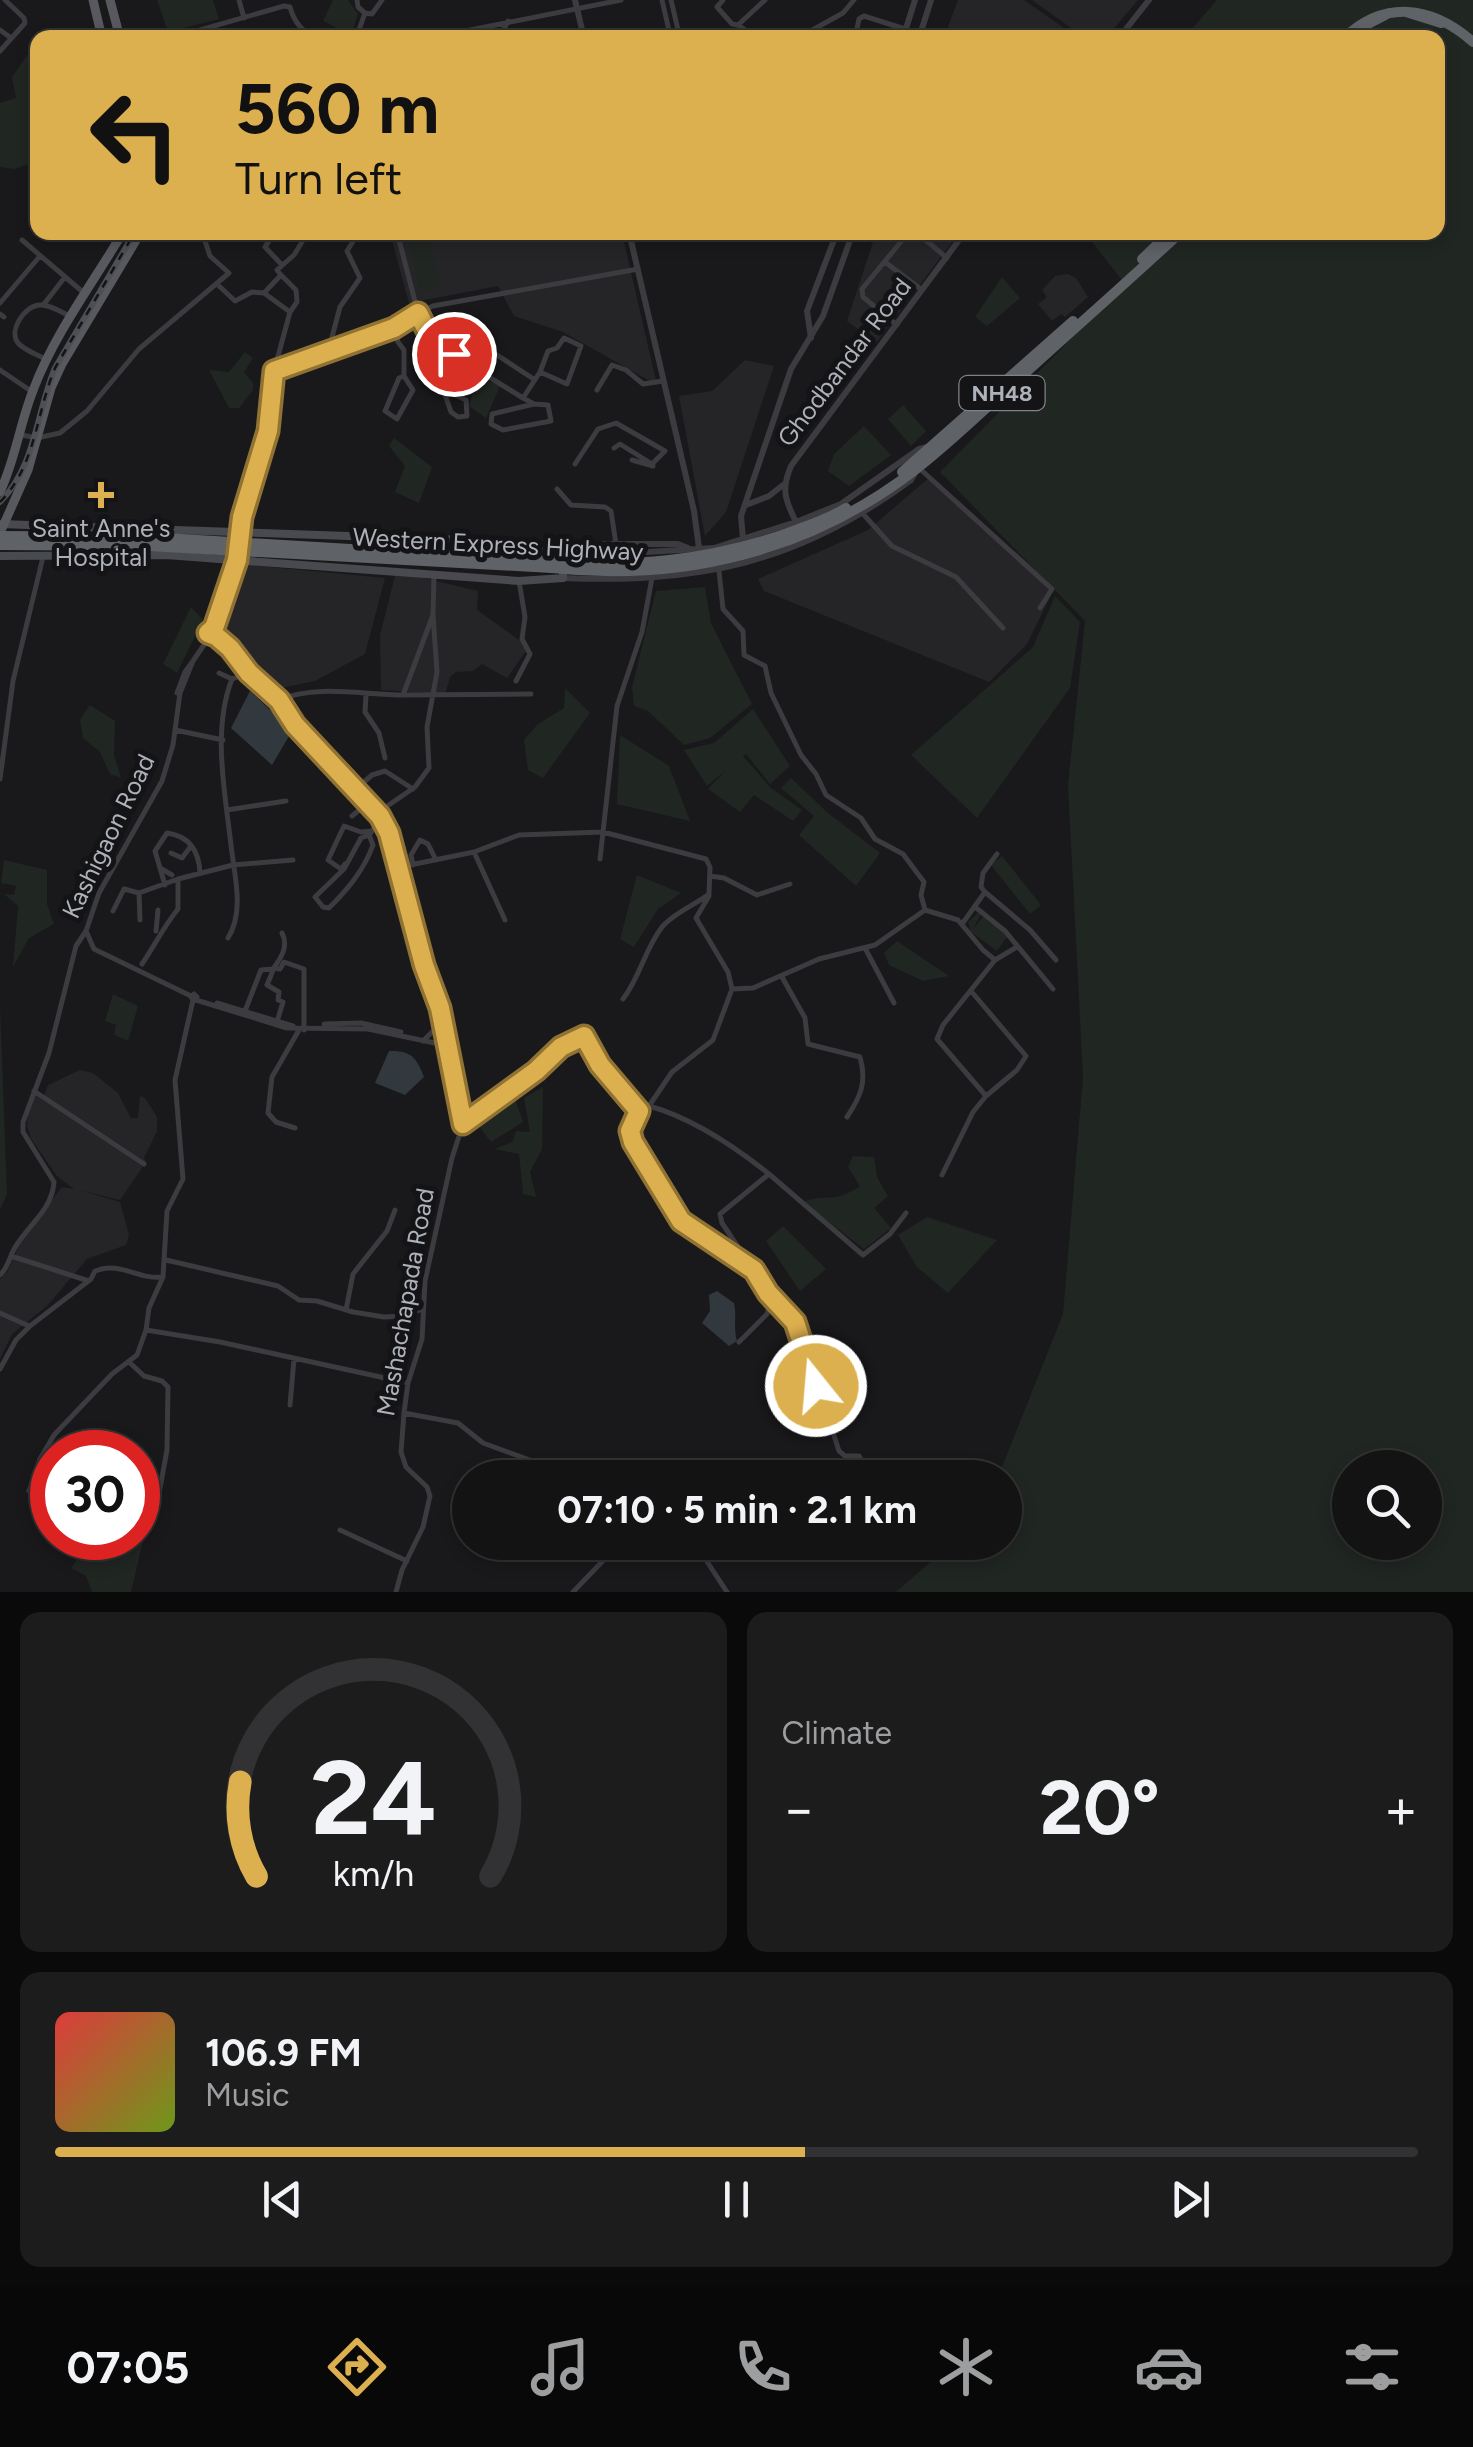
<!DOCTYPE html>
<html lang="en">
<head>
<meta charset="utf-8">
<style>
  body { margin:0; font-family:Figtree,sans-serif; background:#1c1c1d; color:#f1f3f6; height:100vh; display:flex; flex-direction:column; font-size:38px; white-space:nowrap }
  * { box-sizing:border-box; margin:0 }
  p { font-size:32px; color:#9d9ea0 }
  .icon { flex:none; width:55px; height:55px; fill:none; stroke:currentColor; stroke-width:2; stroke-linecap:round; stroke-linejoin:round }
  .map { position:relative; height:1592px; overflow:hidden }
  .side { display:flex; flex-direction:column; gap:20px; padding:20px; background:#0a0a0b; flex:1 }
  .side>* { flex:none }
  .banner { position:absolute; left:30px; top:30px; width:1415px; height:210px; border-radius:20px; box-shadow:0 5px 15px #0003,0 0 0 2px #323234; background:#ddb04f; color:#111; overflow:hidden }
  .fabs { position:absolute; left:1332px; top:1450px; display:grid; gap:20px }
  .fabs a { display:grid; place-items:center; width:110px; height:110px; border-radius:50%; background:#131314; box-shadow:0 5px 15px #0003,0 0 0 2px #323234; font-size:50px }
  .speed { position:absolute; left:30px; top:1430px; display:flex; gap:20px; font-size:50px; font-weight:700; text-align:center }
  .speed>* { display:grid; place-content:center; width:130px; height:130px; border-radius:50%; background:#131314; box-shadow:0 5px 15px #0003,0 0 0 2px #323234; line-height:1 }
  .speed .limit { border:15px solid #d22; background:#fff; color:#111 }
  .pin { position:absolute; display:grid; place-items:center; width:85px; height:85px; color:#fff; margin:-42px; border:5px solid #fff; border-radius:50%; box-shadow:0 2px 10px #0007 }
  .me { position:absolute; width:110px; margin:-55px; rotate:343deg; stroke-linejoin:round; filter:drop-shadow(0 0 8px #0008) }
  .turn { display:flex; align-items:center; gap:35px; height:210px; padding:0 40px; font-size:45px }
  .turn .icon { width:130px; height:130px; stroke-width:2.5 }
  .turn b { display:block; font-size:70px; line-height:85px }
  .big { font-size:75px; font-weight:700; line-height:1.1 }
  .side .card { flex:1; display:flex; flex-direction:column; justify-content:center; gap:15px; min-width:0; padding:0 35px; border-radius:20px; background:#1c1c1d }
  .side .dial { align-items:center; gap:0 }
  .dial svg { height:260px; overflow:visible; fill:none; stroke:#323234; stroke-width:7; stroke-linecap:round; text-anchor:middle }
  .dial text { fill:#f1f3f6; stroke:none }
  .song { display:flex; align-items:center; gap:30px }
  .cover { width:120px; height:120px; border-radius:15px; background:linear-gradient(135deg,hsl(0 70% 55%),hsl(80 70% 35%)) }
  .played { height:10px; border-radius:5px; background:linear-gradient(90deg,#ddb04f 55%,#323234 55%) }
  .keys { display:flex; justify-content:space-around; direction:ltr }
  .heat { display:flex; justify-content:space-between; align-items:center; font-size:55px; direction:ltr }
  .side .tiles { flex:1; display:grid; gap:20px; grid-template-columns:1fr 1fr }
  .card:last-child { grid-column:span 2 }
  .trip { position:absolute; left:452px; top:1460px; width:570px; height:100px; border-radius:50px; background:#131314; box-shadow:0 5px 15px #0003,0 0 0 2px #323234; font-weight:700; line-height:100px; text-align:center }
  .dock { display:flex; height:160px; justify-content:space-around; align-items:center; background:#080808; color:#9d9ea0 }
  .dock .icon { width:70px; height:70px }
  .dock .current { color:#ddb04f }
  .dock b { font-size:45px; color:#f1f3f6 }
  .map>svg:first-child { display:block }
  .built { fill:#252528 }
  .green { fill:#202621; fill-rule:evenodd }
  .water { fill:#31383e }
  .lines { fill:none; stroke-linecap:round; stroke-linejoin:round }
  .minor { stroke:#3b3b40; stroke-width:5 }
  .tertiary { stroke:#3b3b40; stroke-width:6 }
  .secondary { stroke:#494a4f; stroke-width:8 }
  .primary { stroke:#57595e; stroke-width:9 }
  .trunk { stroke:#5f6267; stroke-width:10 }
  .rail-casing { stroke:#4e4f54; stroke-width:6 }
  .rail { stroke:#141416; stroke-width:2.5; stroke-dasharray:8; stroke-linecap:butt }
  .trunk-bridge { stroke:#5f6267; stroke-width:10 }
  .route-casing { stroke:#907233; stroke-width:25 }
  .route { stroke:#ddb04f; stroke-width:18 }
  .poi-dot { fill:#ddb04f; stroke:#141416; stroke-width:4 }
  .labels { text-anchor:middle; stroke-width:10; stroke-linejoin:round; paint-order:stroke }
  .shield { fill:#141416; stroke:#7f8288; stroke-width:2.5 }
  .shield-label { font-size:22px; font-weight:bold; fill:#adb1b9 }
  .street-label { font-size:25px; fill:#adb1b9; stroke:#141416 }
  .poi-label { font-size:25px; fill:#adb1b9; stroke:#141416 }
</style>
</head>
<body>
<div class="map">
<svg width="1473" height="1592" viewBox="0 0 1473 1592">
  <rect width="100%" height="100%" fill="#19191b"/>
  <!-- built -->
  <path class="built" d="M958 0H1024L1077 37H944Z
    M1032 0H1138L1107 37 1085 38Z
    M390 233H622L657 385 563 332 514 316 498 286 409 303Z
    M876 233H959L876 343 847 321Z
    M1068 274 1076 278 1088 297 1065 317 1061 314 1052 321 1038 304 1047 297 1042 290 1055 276Z
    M745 360 774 366 726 512 705 536 679 396 712 391Z
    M931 476 1055 587 1027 644 989 682 764 591 758 579 868 530Z
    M249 565 385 578 365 654 315 681 276 689 212 616Z
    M395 576H415L478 591 477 610 529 647 507 678 482 664 473 671 456 672 450 677 445 694 381 690 380 635Z
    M80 1070 93 1073 118 1093 131 1118H138L140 1096 145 1098 157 1117V1131L144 1158 146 1162 120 1200 79 1190 120 1202 129 1235 126 1245 87 1259 47 1306 12 1334 0 1359V1279L7 1272 23 1237 62 1187 74 1189 57 1176 31 1139 27 1126 28 1114 34 1096H44L48 1085Z"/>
  <!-- green -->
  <path class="green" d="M157 0H213L219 19 168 32Z
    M333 0H348L358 14 351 35 323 21Z
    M1217 0H1473V1592H896L952 1543 1005 1542V1478L998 1477 1063 1314 1083 1077 1068 785 1085 621 940 472 1125 284 1085 233 1438 232V38L1185 37ZM1350 1468H1425V1542H1350Z
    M37 49V161L15 169 0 167V103L16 98 12 77 28 54Z
    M406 233H426L441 286 421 292Z
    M1002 277 1020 298 987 326 975 317Z
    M443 326 480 341 473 357 437 341Z
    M245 352 253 358 244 372 253 383V390L239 408H229L209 370 229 372Z
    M478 375 500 386 486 418 469 406Z
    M903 405 926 431 911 446 888 419Z
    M864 426 891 455 849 486 828 471 834 454Z
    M394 438 432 467 419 503 395 492 405 466 389 446Z
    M705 587 711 623 752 704 710 738 684 745 648 711 634 706 632 687 656 591Z
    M1055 596 1080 622 1070 688 977 818 911 755 1033 647Z
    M191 607 203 620 177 673 163 664Z
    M565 688 590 713 543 778 528 770 524 740 538 724 564 708Z
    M90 705 115 721 114 755 121 778 110 774 100 752 83 738 80 720Z
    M753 709 790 766 770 784 746 754 743 756 771 788 802 810 793 821 754 795 740 812 708 789 726 770 707 786 684 750 714 743Z
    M620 735 669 766 690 821 617 804Z
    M791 778 828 813 880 853 856 886 799 835 814 816 781 788Z
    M1002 856 1041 905 1030 914 991 865Z
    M4 860 47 870V904L54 924 29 938 13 967 18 906 4 894 14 895 16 886 1 883Z
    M637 875 681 893 658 909 634 947 620 939Z
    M978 913 981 914 973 929 983 917 1008 936 997 951 971 932 968 922Z
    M897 941 949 976 923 981 889 965 884 953Z
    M113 994 138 1006 128 1041 114 1035 116 1025 105 1021Z
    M0 1006 7 1194 0 1210Z
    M543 1087 542 1149 530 1172 536 1197 523 1194 519 1154 495 1149 512 1142 516 1131 530 1132 524 1098Z
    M515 1098 523 1122 491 1142 475 1121Z
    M853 1156 874 1157 877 1177 888 1196 874 1208 891 1228 864 1249 803 1202C829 1192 832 1205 860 1186L848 1167Z
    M927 1217 997 1240 948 1293 917 1267 898 1235Z
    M783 1226 826 1269 800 1291 766 1241Z
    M138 1503 150 1511 131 1592H92L86 1576 71 1568 92 1538H138Z"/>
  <!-- water -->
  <path class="water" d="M250 691 292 731 272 765 231 728Z
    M389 1051C411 1050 417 1058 424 1077L405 1095 375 1083Z
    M717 1291 734 1303C737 1316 733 1328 737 1341L729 1346 702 1323 710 1311 709 1295Z"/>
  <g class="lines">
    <!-- minor -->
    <path class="minor" d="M239 0 244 18
      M357 0 358 7 365 13
      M662 0 670 35
      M671 0 679 34
      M723 0 717 7 732 24 738 25 765 0
      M738 25 757 38
      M0 30 11 38
      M172 38 284 6 290 7C294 22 302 33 318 38
      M356 38 365 13 372 14 382 0
      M430 38 621 0
      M500 38 508 21
      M548 38H560
      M798 38 843 13 854 0
      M855 38 859 19 864 16 905 29
      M0 51 25 23 24 18 5 0
      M275 232 265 247 282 265
      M397 232 418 313 433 306 638 269
      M916 232 947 258
      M22 240 84 293
      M885 262 922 290
      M281 275 277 270 294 255 308 232
      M217 284 235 301 252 292 264 293 281 275 296 290 297 302 290 312 274 371
      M264 293 290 312
      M0 303 40 256
      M44 304 65 277
      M0 314 4 317
      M897 325 863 297 862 289 909 232
      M394 328 398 342 404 350V376L413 390 397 419 385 411 399 378 404 376
      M431 341 423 378 443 389 451 412 458 417 467 416 466 400 443 389
      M328 352 394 328 418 313 431 341 523 398 540 372 548 351 557 348 564 338 581 346 567 384 540 372
      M47 360C38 355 24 350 18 343 8 330 25 306 39 305 49 304 61 312 70 316
      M480 369 494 353 535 380
      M0 370 31 391
      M452 383 464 385 472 364
      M597 390 612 365 626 370 643 384 663 381
      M450 392 459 357
      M523 398 534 404 548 405 551 421 503 430 491 424 492 414 534 404
      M22 435 37 438 60 433 87 411 139 349 229 273 210 256 202 232
      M632 460 653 466
      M575 464 598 429 616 423 665 451 652 464 620 444 614 448
      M919 468 1052 589 1040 608
      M557 489 571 505 605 507 611 511 617 551
      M864 515 892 546 956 577 1003 628
      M242 531 246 502 268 431 274 371 328 352 340 307 360 278 347 251 359 232
      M719 571 723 609 743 631 744 655 765 666 771 693 801 755 816 774 826 795 861 818 875 839 903 854 924 882 921 895 925 910 958 920 983 950 995 960 943 1025 937 1039 986 1096 1017 1070 1026 1056 971 991
      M434 574 433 615 403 695 531 694
      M216 636 230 648 249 673 279 700 295 725 376 809 383 808 384 814 378 815 376 809
      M219 673 232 679
      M516 681 530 654 522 639 525 617 519 581
      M177 693 185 672 193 661
      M366 695 365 712 379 733 385 758
      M279 700C316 684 364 695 403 695
      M284 707 371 799
      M175 730 223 740
      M0 779 13 681 43 557
      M357 788 372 775 385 771 413 789
      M383 809 415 787 429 768 427 727 437 672 433 615
      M227 810 286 801
      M384 815 403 864 413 905
      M352 816 369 802
      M380 816 389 833 424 965 443 1021 463 1124 452 1158 425 1281 422 1339 408 1383 404 1413 401 1452 406 1467 427 1487 430 1496 423 1527 402 1570 396 1592
      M369 835 361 838 344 869 315 897 323 907 329 908C348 889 364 870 373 845L369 835 381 819
      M474 852 505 920
      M171 853 182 858 191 846
      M600 859 617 706 642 632 652 578
      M345 864 341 869 328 860 344 826 361 832 371 831
      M410 865 474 852 519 835 603 832 706 859 710 867 709 894C695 905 674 913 662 927 645 949 640 977 623 999
      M413 865 411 855 420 840 428 844 436 860
      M160 868 172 875
      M710 876 724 878 757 895 790 884
      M165 885 155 851 167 833C189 836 199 851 200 873
      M985 892 1030 930 1056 960
      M139 893 140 920
      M709 896 696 918 728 972 732 989
      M975 907 1005 931 1053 989
      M113 911 124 889 139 893 178 879
      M416 920 440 1008
      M962 924 985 892 981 887 983 873 997 854
      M86 931 94 949 191 996
      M156 931 158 910
      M228 938C245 911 234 874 231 845 225 792 212 730 232 679L249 673
      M865 948 894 1003
      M995 960 1017 947
      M142 964C155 945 164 926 178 909V879L233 865 293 860
      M782 977 805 1018 808 1044 860 1057C867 1082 861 1096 847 1117
      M194 994 197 997 194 1001 191 997Z
      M196 1000 287 1028 368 1029 449 1046
      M217 1003 293 1026
      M245 1011 261 970 273 969C281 958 289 946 282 933
      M324 1024 361 1023 401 1032
      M276 1025 283 1002 278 1000 279 992 267 985 274 968 280 969 284 962 304 969V1030
      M423 1041 442 1022
      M34 1091 144 1164
      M649 1106C692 1118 734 1146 769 1174L720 1214 722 1223 750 1265
      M639 1111 649 1106 672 1072 713 1040 732 989 753 988 819 959 875 945 925 910
      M463 1124 536 1071 561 1047 584 1037 600 1065 639 1111 630 1131 633 1142C647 1168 661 1202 683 1222 709 1246 782 1270 767 1314L739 1342
      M295 1128 276 1122 268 1113 272 1077 299 1030
      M769 1174 863 1255 890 1234 906 1213
      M942 1175 973 1112 986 1096
      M11 1256 89 1281
      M166 1260 278 1286 299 1300 317 1301 353 1312 384 1317 404 1316 422 1309
      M0 1275C9 1267 9 1256 16 1246 29 1224 52 1210 54 1182L23 1132V1122L49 1053 76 946 86 931 99 893 162 781 173 745 180 693 193 661 210 636
      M769 1294 798 1326 839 1451 845 1456H859L872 1478
      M346 1310 353 1274 387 1231 395 1210
      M0 1313 29 1326
      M146 1330 220 1342 408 1383
      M129 1362 144 1376 162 1381 168 1387 167 1450 158 1499
      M0 1369 16 1340 30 1326 91 1279 95 1271C120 1261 138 1280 163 1277L167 1211 183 1179 175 1080 193 1000
      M290 1405 294 1359
      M404 1413 458 1423 483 1443 579 1478
      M29 1491 40 1459 54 1435 112 1374 137 1355 146 1330 149 1308 163 1277
      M340 1530 407 1561
      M685 1542 706 1560 727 1592
      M573 1592 621 1542"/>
    <!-- tertiary -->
    <path class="tertiary" d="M575 0 584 38
      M903 38 915 0
      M919 38 931 0
      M1119 38 1149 0
      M629 232 694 511 699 548
      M811 338 807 311 837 232
      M746 505 769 496 783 485
      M796 522C785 500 781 489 791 466L965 232
      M743 539 741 516 791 369 823 316 853 232
      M583 548 590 544H678L688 548
      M559 550 647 552 714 548 796 522 841 504 919 449 927 447
      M563 578C700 584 800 562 911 480L915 473
      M211 627 217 631 214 637 208 633Z
      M214 627 237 557"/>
    <!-- secondary -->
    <path class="secondary" d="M0 524 464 540 559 550V562
      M0 556 166 555 519 581 563 578V570"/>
    <!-- primary -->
    <path class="primary" d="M93 0 102 38
      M110 0 120 38
      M0 492C16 458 20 422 34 388 55 333 93 283 123 232
      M0 533 28 470 51 388 62 364 141 232"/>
    <!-- trunk -->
    <path class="trunk" d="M1406 12 1441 23
      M1344 38C1384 0 1431 5 1473 42
      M1353 38 1364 26 1389 13
      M1142 259 1170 232
      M902 472 1073 321
      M553 561C633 568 706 560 782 535 803 527 827 520 846 508
      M552 568C684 582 810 551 915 470 949 444 980 413 1012 385 1068 334 1125 284 1181 232"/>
    <!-- rail casing -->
    <g class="rail-casing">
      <path id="rail" d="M0 502C36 466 36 413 55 368L135 232"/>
    </g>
    <!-- rail -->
    <use href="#rail" class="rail"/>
    <!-- trunk-bridge -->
    <path class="trunk-bridge" d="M0 536 148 537 553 561
      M0 545 148 546 552 568"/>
  </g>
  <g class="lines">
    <!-- route casing -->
    <g class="route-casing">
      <path id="route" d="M454 354 432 340 418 313 394 328 274 371 268 431 242 517 237 560 214 628 208 633 216 636 230 648 249 673 279 700 295 725 380 816 389 833 424 965 440 1008 463 1124 536 1071 561 1047 584 1036 600 1065 639 1111 630 1131 633 1142 681 1221 754 1270 768 1293 795 1322 816 1386"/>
    </g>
    <!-- route -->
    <use href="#route" class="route"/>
  </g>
  <!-- markers -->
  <path class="poi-dot" d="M96 480h10v10h10v10h-10v10h-10v-10h-10v-10h10z"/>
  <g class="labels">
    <!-- shield labels -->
    <rect class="shield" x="959.5" y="376" width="85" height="34" rx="8"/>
    <g class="shield-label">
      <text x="1002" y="401">NH48</text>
    </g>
    <!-- street labels -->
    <g class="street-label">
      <text transform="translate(844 362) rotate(-53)" y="9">Ghodbandar Road</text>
      <text transform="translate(498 544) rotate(3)" y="9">Western Express Highway</text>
      <text transform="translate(108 836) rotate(-64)" y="9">Kashigaon Road</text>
      <text transform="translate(405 1302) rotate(-80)" y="9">Mashachapada Road</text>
    </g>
    <!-- poi labels -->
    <g class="poi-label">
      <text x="101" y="537">Saint Anne's<tspan x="101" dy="29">Hospital</tspan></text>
    </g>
  </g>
</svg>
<div class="fabs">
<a><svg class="icon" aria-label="search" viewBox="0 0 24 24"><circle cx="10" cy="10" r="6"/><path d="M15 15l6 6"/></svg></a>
</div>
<div class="speed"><div class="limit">30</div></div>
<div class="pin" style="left:454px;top:354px;background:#d93025"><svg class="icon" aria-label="arrive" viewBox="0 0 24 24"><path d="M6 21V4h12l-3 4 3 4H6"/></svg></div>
<svg class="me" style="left:816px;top:1386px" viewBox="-20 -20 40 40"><circle r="17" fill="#ddb04f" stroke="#fff" stroke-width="3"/><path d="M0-11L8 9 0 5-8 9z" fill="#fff"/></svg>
<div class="trip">07:10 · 5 min · 2.1 km</div>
<div class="banner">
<div class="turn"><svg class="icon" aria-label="left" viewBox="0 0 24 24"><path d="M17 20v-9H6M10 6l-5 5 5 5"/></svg><div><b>560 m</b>Turn left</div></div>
</div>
</div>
<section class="side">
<div class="tiles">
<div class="card dial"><svg viewBox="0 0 100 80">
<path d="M14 69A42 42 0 1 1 86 69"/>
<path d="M14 69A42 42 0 0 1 9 40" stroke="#ddb04f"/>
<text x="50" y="56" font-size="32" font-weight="700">24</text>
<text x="50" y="72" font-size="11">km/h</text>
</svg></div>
<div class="card"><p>Climate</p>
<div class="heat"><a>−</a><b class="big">20°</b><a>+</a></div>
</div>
<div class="card">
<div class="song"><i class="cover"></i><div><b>106.9 FM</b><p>Music</p></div></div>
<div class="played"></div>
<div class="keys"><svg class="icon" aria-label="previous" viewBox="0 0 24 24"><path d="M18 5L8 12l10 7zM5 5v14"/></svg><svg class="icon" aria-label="pause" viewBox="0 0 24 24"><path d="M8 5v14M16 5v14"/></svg><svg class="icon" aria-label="next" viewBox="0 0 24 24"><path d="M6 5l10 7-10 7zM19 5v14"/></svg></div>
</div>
</div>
</section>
<nav class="dock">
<b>07:05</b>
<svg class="icon current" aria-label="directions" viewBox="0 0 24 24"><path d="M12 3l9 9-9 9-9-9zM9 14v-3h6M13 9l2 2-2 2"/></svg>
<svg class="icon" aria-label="music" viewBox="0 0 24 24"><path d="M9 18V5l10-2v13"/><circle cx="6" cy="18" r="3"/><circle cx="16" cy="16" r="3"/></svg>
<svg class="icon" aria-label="phone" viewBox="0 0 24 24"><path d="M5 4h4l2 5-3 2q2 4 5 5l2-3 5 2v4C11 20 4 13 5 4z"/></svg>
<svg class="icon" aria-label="climate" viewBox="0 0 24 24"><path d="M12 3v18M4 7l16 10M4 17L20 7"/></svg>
<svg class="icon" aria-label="car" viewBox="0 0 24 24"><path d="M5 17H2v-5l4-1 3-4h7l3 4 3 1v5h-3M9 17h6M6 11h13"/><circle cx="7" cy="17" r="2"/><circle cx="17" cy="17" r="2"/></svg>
<svg class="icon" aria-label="filters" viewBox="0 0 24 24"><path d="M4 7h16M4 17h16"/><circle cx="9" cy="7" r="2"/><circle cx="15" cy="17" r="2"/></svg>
</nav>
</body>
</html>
